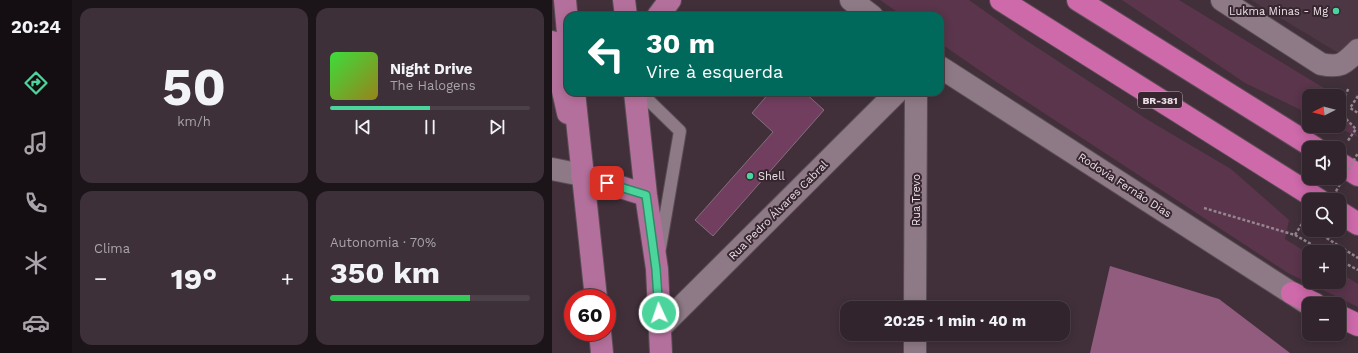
<!DOCTYPE html>
<html lang="pt">
<head>
<meta charset="utf-8">
<style>
  body { margin:0; font-family:"Work Sans",sans-serif; background:#3d3038; color:#f1f3f6; height:100vh; display:flex; flex-direction:column; font-size:15px; white-space:nowrap }
  * { box-sizing:border-box; margin:0 }
  p { font-size:13px; color:#a8a4a9 }
  .icon { flex:none; width:22px; height:22px; fill:none; stroke:currentColor; stroke-width:2; stroke-linecap:round; stroke-linejoin:round }
  .map { position:relative; flex:1; overflow:hidden }
  .panel { display:flex; flex-direction:column; gap:8px; padding:8px; background:#1b1418; width:480px }
  .panel>* { flex:none }
  .hud { position:absolute; left:12px; top:12px; width:380px; height:84px; border-radius:12px; box-shadow:0 2px 10px #0003,0 0 0 1px #4c4148; background:#00695c; color:#fff; overflow:hidden }
  .needle { width:26px; rotate:264deg }
  .controls { position:absolute; left:750px; top:89px; display:grid; gap:8px }
  .controls a { display:grid; place-items:center; width:44px; height:44px; border-radius:8px; background:#31242c; box-shadow:0 2px 10px #0003,0 0 0 1px #4c4148; font-size:20px }
  .speed { position:absolute; left:12px; top:289px; display:flex; gap:8px; font-size:20px; font-weight:700; text-align:center }
  .speed>* { display:grid; place-content:center; width:52px; height:52px; border-radius:50%; background:#31242c; box-shadow:0 2px 10px #0003,0 0 0 1px #4c4148; line-height:1 }
  .speed .limit { border:6px solid #d22; background:#fff; color:#111 }
  .pin { position:absolute; display:grid; place-items:center; width:34px; height:34px; color:#fff; margin:-17px; border-radius:8px; box-shadow:0 2px 6px #0006 }
  .me { position:absolute; width:44px; margin:-22px; rotate:357deg; stroke-linejoin:round; filter:drop-shadow(0 0 3px #0008) }
  .turn { display:flex; align-items:center; gap:14px; height:84px; padding:0 16px; font-size:18px }
  .turn .icon { width:52px; height:52px; stroke-width:2.5 }
  .turn b { display:block; font-size:28px; line-height:34px }
  .big { font-size:30px; font-weight:700; line-height:1.1 }
  .panel .card { flex:1; display:flex; flex-direction:column; justify-content:center; gap:6px; min-width:0; padding:0 14px; border-radius:12px; background:#3d3038 }
  .panel .dial { align-items:center; gap:0 }
  .dial b { font-size:52px; line-height:1 }
  .song { display:flex; align-items:center; gap:12px }
  .cover { width:48px; height:48px; border-radius:6px; background:linear-gradient(135deg,hsl(120 70% 55%),hsl(50 70% 35%)) }
  .played { height:4px; border-radius:2px; background:linear-gradient(90deg,#4bd49b 50%,#4c4148 50%) }
  .keys { display:flex; justify-content:space-around; direction:ltr }
  .heat { display:flex; justify-content:space-between; align-items:center; font-size:22px; direction:ltr }
  .charge { height:6px; border-radius:3px; background:linear-gradient(90deg,#34c759 70%,#4c4148 0) }
  .panel .tiles { flex:1; display:grid; gap:8px; grid-template-columns:repeat(2,1fr) }
  .trip { position:absolute; left:288px; top:301px; width:230px; height:40px; border-radius:12px; background:#31242c; box-shadow:0 2px 10px #0003,0 0 0 1px #4c4148; font-weight:700; line-height:40px; text-align:center }
  main { display:flex; flex:1; min-height:0 }
  .tabs { display:flex; flex-direction:column; width:72px; justify-content:space-around; align-items:center; background:#140e12; color:#a8a4a9 }
  .tabs .icon { width:28px; height:28px }
  .tabs .current { color:#4bd49b }
  .tabs b { font-size:18px; color:#f1f3f6 }
  .map>svg:first-child { display:block }
  .built { fill:#4e3745 }
  .green { fill:#5a354c }
  .forest { fill:#925c7e }
  .building { fill:#713e5f; stroke:#836f7b }
  .lines { fill:none; stroke-linecap:round; stroke-linejoin:round }
  .service-casing { stroke:#5a4c54; stroke-width:14 }
  .minor-casing { stroke:#5a4c54; stroke-width:24 }
  .tertiary-casing { stroke:#5a4c54; stroke-width:24 }
  .secondary-casing { stroke:#5a4c54; stroke-width:24 }
  .primary-casing { stroke:#5a4c54; stroke-width:24 }
  .motorway-casing { stroke:#5a4c54; stroke-width:24 }
  .path { stroke:#94868e; stroke-width:2.5; stroke-dasharray:3 2; stroke-linecap:butt }
  .service { stroke:#8e7a86; stroke-width:12 }
  .minor { stroke:#8e7a86; stroke-width:22 }
  .tertiary { stroke:#8e7a86; stroke-width:22 }
  .secondary { stroke:#8e7a86; stroke-width:22 }
  .primary { stroke:#b4709c; stroke-width:22 }
  .motorway { stroke:#ce69aa; stroke-width:22 }
  .path-bridge { stroke:#94868e; stroke-width:2.5; stroke-dasharray:3 2; stroke-linecap:butt }
  .route-casing { stroke:#318a65; stroke-width:10 }
  .route { stroke:#4bd49b; stroke-width:7 }
  .poi-dot { fill:#4bd49b; stroke:#372630; stroke-width:1.5 }
  .labels { text-anchor:middle; stroke-width:4; stroke-linejoin:round; paint-order:stroke }
  .shield { fill:#372630; stroke:#b6a9b0; stroke-width:1 }
  .shield-label { font-size:10px; font-weight:bold; fill:#ece1e7 }
  .poi-label { font-size:11px; fill:#ece1e7; stroke:#372630; text-anchor:end }
  .street-label { font-size:11px; fill:#ece1e7; stroke:#372630 }
</style>
</head>
<body>
<main>
<nav class="tabs">
<b>20:24</b>
<svg class="icon current" aria-label="directions" viewBox="0 0 24 24"><path d="M12 3l9 9-9 9-9-9zM9 14v-3h6M13 9l2 2-2 2"/></svg>
<svg class="icon" aria-label="music" viewBox="0 0 24 24"><path d="M9 18V5l10-2v13"/><circle cx="6" cy="18" r="3"/><circle cx="16" cy="16" r="3"/></svg>
<svg class="icon" aria-label="phone" viewBox="0 0 24 24"><path d="M5 4h4l2 5-3 2q2 4 5 5l2-3 5 2v4C11 20 4 13 5 4z"/></svg>
<svg class="icon" aria-label="climate" viewBox="0 0 24 24"><path d="M12 3v18M4 7l16 10M4 17L20 7"/></svg>
<svg class="icon" aria-label="car" viewBox="0 0 24 24"><path d="M5 17H2v-5l4-1 3-4h7l3 4 3 1v5h-3M9 17h6M6 11h13"/><circle cx="7" cy="17" r="2"/><circle cx="17" cy="17" r="2"/></svg>
</nav>
<section class="panel">
<div class="tiles">
<div class="card dial"><b>50</b><p>km/h</p></div>
<div class="card">
<div class="song"><i class="cover"></i><div><b>Night Drive</b><p>The Halogens</p></div></div>
<div class="played"></div>
<div class="keys"><svg class="icon" aria-label="previous" viewBox="0 0 24 24"><path d="M18 5L8 12l10 7zM5 5v14"/></svg><svg class="icon" aria-label="pause" viewBox="0 0 24 24"><path d="M8 5v14M16 5v14"/></svg><svg class="icon" aria-label="next" viewBox="0 0 24 24"><path d="M6 5l10 7-10 7zM19 5v14"/></svg></div>
</div>
<div class="card"><p>Clima</p>
<div class="heat"><a>−</a><b class="big">19°</b><a>+</a></div>
</div>
<div class="card"><p>Autonomia · 70%</p><b class="big">350 km</b><div class="charge"></div></div>
</div>
</section>
<div class="map">
<svg width="806" height="353" viewBox="0 0 806 353">
  <rect width="100%" height="100%" fill="#41303a"/>
  <!-- built -->
  <path class="built" d="M699 0H806V38L788 54Z"/>
  <!-- green -->
  <path class="green" d="M328 0H417L469 37 596 120 679 169 737 220 733 239 757 254V282H787V272L806 284V307L736 273 443 81 388 43V16H351Z
    M570 0H627L785 96H757V114L693 83Z
    M787 101 806 137 783 126H787Z"/>
  <!-- forest -->
  <path class="forest" d="M558 266 667 299 738 353H538Z"/>
  <!-- building -->
  <path class="building" d="M218 92H252L272 110 161 236 143 220 221 132 200 113Z"/>
  <g class="lines">
    <!-- service casing -->
    <g class="service-casing">
      <path id="service" d="M88 92 128 131 108 248"/>
    </g>
    <!-- minor casing -->
    <g class="minor-casing">
      <path id="minor" d="M0 169 30 175
        M363 308 364 92
        M108 328 345 92
        M363 353V334"/>
    </g>
    <!-- tertiary casing -->
    <g class="tertiary-casing">
      <path id="tertiary" d="M670 0 769 64C789 68 792 64 806 50"/>
    </g>
    <!-- secondary casing -->
    <g class="secondary-casing">
      <path id="secondary" d="M299 0 320 16
        M388 67 755 303"/>
    </g>
    <!-- primary casing -->
    <g class="primary-casing">
      <path id="primary" d="M13 0 16 33
        M72 0 74 16
        M106 16 118 0
        M0 42 16 113
        M22 92 44 298
        M83 92 94 195 105 269 109 353
        M30 175 94 195
        M48 332 50 353"/>
    </g>
    <!-- motorway casing -->
    <g class="motorway-casing">
      <path id="motorway" d="M449 0 767 200
        M526 0 763 148
        M787 163 806 175
        M787 212 806 224
        M740 293 763 304
        M787 316 806 325"/>
    </g>
    <!-- path -->
    <path class="path" d="M806 96 798 108 806 113
      M787 110 797 87
      M787 112 804 129 795 142
      M652 208 743 235 753 219
      M762 230 806 258
      M743 235 773 252
      M787 260 806 270"/>
    <!-- service -->
    <use href="#service" class="service"/>
    <!-- minor -->
    <use href="#minor" class="minor"/>
    <!-- tertiary -->
    <use href="#tertiary" class="tertiary"/>
    <!-- secondary -->
    <use href="#secondary" class="secondary"/>
    <!-- primary -->
    <use href="#primary" class="primary"/>
    <!-- motorway -->
    <use href="#motorway" class="motorway"/>
    <!-- path-bridge -->
    <path class="path-bridge" d="M779 200 806 153"/>
  </g>
  <g class="lines">
    <!-- route casing -->
    <g class="route-casing">
      <path id="route" d="M55 183 94 195 104 269 107 313"/>
    </g>
    <!-- route -->
    <use href="#route" class="route"/>
  </g>
  <!-- markers -->
  <g class="poi-dot">
    <circle cx="784" cy="11" r="4"/>
    <circle cx="198" cy="176" r="4"/>
  </g>
  <g class="labels">
    <!-- shield labels -->
    <rect class="shield" x="586" y="92" width="44" height="16" rx="3"/>
    <g class="shield-label">
      <text x="608" y="104">BR-381</text>
    </g>
    <!-- poi labels -->
    <g class="poi-label">
      <text x="776" y="15">Lukma Minas - Mg</text>
      <text x="206" y="180" text-anchor="start">Shell</text>
    </g>
    <!-- street labels -->
    <g class="street-label">
      <text transform="translate(573 185) rotate(33)" y="4">Rodovia Fernão Dias</text>
      <text transform="translate(364 200) rotate(-90)" y="4">Rua Trevo</text>
      <text transform="translate(226 210) rotate(-45)" y="4">Rua Pedro Álvares Cabral</text>
    </g>
  </g>
</svg>
<div class="controls">
<a><svg class="needle" viewBox="-14 -14 28 28"><path d="M0-13l5 13h-10z" fill="#e53935"/><path d="M0 13l5-13h-10z" fill="#a8a4a9"/></svg></a>
<a><svg class="icon" aria-label="sound" viewBox="0 0 24 24"><path d="M4 9h4l5-4v14l-5-4H4zM17 9q2 3 0 6"/></svg></a>
<a><svg class="icon" aria-label="search" viewBox="0 0 24 24"><circle cx="10" cy="10" r="6"/><path d="M15 15l6 6"/></svg></a>
<a>+</a>
<a>−</a>
</div>
<div class="speed"><div class="limit">60</div></div>
<div class="pin" style="left:55px;top:183px;background:#d93025"><svg class="icon" aria-label="arrive" viewBox="0 0 24 24"><path d="M6 21V4h12l-3 4 3 4H6"/></svg></div>
<svg class="me" style="left:107px;top:313px" viewBox="-20 -20 40 40"><circle r="17" fill="#4bd49b" stroke="#fff" stroke-width="3"/><path d="M0-11L8 9 0 5-8 9z" fill="#fff"/></svg>
<div class="trip">20:25 · 1 min · 40 m</div>
<div class="hud">
<div class="turn"><svg class="icon" aria-label="left" viewBox="0 0 24 24"><path d="M17 20v-9H6M10 6l-5 5 5 5"/></svg><div><b>30 m</b>Vire à esquerda</div></div>
</div>
</div>
</main>
</body>
</html>
